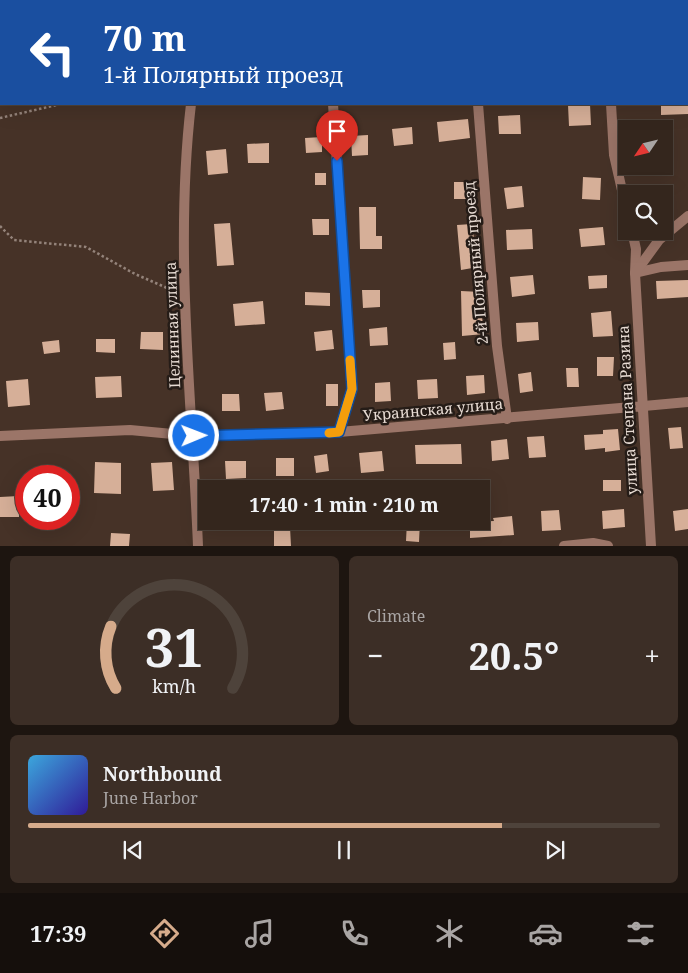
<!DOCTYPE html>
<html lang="en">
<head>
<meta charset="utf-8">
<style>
  body { margin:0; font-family:"Noto Serif",serif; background:#3c2e26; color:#f1f3f6; height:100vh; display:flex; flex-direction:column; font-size:19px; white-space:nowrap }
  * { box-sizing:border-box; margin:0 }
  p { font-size:16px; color:#a9a5a4 }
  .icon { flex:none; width:28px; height:28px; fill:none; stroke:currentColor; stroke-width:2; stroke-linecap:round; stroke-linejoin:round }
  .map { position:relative; height:546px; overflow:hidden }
  .drawer { display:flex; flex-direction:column; gap:10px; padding:10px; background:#1d1510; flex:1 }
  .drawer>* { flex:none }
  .top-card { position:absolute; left:0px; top:0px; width:689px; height:105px; box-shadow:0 5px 20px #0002,0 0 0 1px #4e433b; background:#1a4fa0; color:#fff; overflow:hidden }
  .needle { width:32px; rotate:235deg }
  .tools { position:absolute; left:618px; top:120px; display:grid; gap:10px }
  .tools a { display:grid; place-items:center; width:55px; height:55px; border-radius:0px; background:#34261d; box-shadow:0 5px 20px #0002,0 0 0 1px #4e433b; font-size:25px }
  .speed { position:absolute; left:15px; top:465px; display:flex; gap:10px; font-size:25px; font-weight:700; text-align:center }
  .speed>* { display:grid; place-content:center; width:65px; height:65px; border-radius:50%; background:#34261d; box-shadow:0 5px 20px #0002,0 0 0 1px #4e433b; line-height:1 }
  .speed .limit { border:8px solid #d22; background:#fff; color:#111 }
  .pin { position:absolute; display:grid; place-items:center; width:42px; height:42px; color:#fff; margin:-51px -21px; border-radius:50% 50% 50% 0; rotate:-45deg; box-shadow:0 0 5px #0007 }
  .pin .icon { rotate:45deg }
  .me { position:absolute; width:55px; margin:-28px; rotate:89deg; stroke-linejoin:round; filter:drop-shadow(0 0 4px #0008) }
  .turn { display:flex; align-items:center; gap:18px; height:105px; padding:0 20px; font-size:22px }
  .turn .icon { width:65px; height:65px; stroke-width:2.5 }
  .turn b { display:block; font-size:35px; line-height:42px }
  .big { font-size:38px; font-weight:700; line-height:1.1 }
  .drawer .card { flex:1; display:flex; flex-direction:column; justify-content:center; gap:8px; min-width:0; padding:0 18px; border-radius:8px; background:#3c2e26 }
  .drawer .dial { align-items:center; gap:0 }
  .dial svg { height:130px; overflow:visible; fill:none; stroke:#4e433b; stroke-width:7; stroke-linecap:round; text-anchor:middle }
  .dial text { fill:#f1f3f6; stroke:none }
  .song { display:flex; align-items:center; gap:15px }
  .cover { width:60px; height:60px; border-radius:8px; background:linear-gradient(135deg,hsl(200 70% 55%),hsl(250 70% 35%)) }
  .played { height:5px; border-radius:2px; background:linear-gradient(90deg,#d6ab8b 75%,#4e433b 75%) }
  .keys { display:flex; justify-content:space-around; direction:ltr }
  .heat { display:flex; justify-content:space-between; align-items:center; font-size:28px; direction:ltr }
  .drawer .tiles { flex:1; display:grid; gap:10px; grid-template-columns:1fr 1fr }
  .card:last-child { grid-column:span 2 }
  .trip { position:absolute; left:198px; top:480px; width:292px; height:50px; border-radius:0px; background:#34261d; box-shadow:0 5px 20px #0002,0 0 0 1px #4e433b; font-weight:700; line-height:50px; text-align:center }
  .tab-bar { display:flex; height:80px; justify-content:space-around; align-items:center; background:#150f0c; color:#a9a5a4 }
  .tab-bar .icon { width:35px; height:35px }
  .tab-bar .current { color:#d6ab8b }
  .tab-bar b { font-size:22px; color:#f1f3f6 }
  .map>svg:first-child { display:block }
  .built { fill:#543b2b }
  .building { fill:#d6af98 }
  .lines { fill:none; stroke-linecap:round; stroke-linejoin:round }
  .path { stroke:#94837a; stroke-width:2.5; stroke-dasharray:2.5 2.5; stroke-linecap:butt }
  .minor { stroke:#9b7568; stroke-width:10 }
  .tertiary { stroke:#9b7568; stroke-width:10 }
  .rail { stroke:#ab9c93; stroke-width:4; stroke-dasharray:8 4; stroke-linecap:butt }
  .route-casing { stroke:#114b97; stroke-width:12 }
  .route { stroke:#1a73e8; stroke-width:9 }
  .slow { stroke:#f59e0b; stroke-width:9 }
  .labels { text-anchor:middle; stroke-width:5; stroke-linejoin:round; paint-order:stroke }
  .street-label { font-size:15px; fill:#e7dbd3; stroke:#251c17 }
</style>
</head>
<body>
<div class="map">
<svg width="688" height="546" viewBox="0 0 688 546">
  <rect width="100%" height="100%" fill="#463227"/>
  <!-- built -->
  <path class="built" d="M0 0H76L1 1 0 10Z"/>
  <!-- building -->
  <path class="building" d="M590 104 591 125 569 126 568 105Z
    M661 104H688V114L661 115Z
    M520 115 521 134H499L498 116Z
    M468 119 470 138 439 142 437 122Z
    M412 127 413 144 394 146 392 129Z
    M368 135V155L352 156 351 136Z
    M322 137V152L306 153 305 138Z
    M269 143V163H248L247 144Z
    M226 149 228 173 208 175 206 151Z
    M315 173H326V185H315Z
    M583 177 601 178 600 200 582 199Z
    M454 182H471V199H454Z
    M522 186 524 207 507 209 504 188Z
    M359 207H376V236H382V249H360Z
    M312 219H329V235H313Z
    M230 223 234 265 217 266 214 224Z
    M472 224 478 267 461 270 457 225Z
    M603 227 605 245 581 247 579 229Z
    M532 229 533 249 507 250 506 230Z
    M533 275 535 294 512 297 510 277Z
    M607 275V288L589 289 588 276Z
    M688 280V297L657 299 656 281Z
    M362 290H380V307L363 308Z
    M461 291 481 292V317H482L484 334 462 336Z
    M305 292 330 293V306L305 305Z
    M263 301 265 324 235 326 233 304Z
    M611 311 613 336 593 337 591 313Z
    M538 322 539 340 517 342 516 323Z
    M387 327 388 345 370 346 369 329Z
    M332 330 334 349 316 351 314 332Z
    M141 332H163V350L140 349Z
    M96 339H115V353L96 352Z
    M59 340 60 352 44 354 42 342Z
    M455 342 456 359 444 360 443 343Z
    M597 357H614L613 376H597Z
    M566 368H578L579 387H567Z
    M531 372 533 391 520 393 518 374Z
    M484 375 485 393 467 395 466 376Z
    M121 376 122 397 96 398 95 377Z
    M28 379 30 405 8 407 6 381Z
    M437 379 438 398 418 399 417 380Z
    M390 382 391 401 375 402V383Z
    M326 384H338V406H326Z
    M282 392 284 409 266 411 264 393Z
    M222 394H239L240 411H222Z
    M681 427 683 448 670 449 668 428Z
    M618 429 620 450 605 452V448L585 450 584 435 603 434V430Z
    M544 436 546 457 529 458 527 437Z
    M507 439 509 459 492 461 491 441Z
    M461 444 462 464H416L415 445Z
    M382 451 384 471 361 473 359 453Z
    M327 454 329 471 316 473 314 456Z
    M276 458H294V476H276Z
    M225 461H246V478L226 479Z
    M95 462 121 463V494L94 493Z
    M172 462 174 490 153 491 151 463Z
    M603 480H621V491H603Z
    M19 496V517H0V497Z
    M624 509 625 527 603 529 602 511Z
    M688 509V529L675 531 673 511Z
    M559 510 561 530 542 531 541 511Z
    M512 516 514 535 470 538V522L494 521 493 518Z
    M407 521H420L419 542 406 541Z
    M274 527H290L291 546H274Z
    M111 533 130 534 129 546H110Z"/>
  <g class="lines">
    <!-- path -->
    <path class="path" d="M0 118 61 104
      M0 226 14 240 86 247 135 274 174 291"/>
    <!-- minor -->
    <path class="minor" d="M191 104C174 250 192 399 198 546
      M333 104 352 389 339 432
      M478 104 497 346 507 419
      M611 104 614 155 626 208
      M632 231 636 249 635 273 661 267 688 265
      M644 406 688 402
      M564 546 593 543 608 546"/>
    <!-- tertiary -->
    <path class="tertiary" d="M0 436 130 430 194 436 339 432 644 406
      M651 546 635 273 659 240 688 216"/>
    <!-- rail -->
    <path class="rail" d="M506 1 515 0
      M0 77H1"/>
  </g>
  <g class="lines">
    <!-- route casing -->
    <g class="route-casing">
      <path id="route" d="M194 436 339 432 352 389 337 161"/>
    </g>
    <!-- route -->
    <use href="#route" class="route"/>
    <!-- slow -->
    <path class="slow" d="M329 433 339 432 352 389 350 360"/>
  </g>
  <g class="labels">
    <!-- street labels -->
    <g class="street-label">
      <text transform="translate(476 263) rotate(-95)" y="5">2-й Полярный проезд</text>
      <text transform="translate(173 325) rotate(-92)" y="5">Целинная улица</text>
      <text transform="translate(433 410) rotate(-5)" y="5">Украинская улица</text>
      <text transform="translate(628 410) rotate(-93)" y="5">улица Степана Разина</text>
    </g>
  </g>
</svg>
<div class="tools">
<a><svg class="needle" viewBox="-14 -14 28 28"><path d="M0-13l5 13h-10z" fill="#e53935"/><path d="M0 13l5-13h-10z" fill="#a9a5a4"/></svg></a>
<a><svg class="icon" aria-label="search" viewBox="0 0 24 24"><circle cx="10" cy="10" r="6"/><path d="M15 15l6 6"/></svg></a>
</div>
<div class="speed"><div class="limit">40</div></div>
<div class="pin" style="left:337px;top:161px;background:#d93025"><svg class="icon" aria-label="arrive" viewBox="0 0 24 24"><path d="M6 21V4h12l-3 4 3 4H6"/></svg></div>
<svg class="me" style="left:194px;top:436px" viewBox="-20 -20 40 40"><circle r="17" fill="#1a73e8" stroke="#fff" stroke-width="3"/><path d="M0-11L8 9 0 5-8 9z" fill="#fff"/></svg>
<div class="trip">17:40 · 1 min · 210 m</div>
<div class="top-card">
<div class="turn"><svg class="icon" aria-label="left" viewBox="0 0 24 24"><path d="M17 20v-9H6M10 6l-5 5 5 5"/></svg><div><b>70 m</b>1-й Полярный проезд</div></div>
</div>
</div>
<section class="drawer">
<div class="tiles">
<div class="card dial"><svg viewBox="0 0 100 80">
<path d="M14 69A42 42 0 1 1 86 69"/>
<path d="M14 69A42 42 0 0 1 11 31" stroke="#d6ab8b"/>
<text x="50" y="56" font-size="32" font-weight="700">31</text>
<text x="50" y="72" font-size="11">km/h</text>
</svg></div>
<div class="card"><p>Climate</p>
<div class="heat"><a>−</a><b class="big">20.5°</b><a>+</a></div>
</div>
<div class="card">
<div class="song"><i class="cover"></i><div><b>Northbound</b><p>June Harbor</p></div></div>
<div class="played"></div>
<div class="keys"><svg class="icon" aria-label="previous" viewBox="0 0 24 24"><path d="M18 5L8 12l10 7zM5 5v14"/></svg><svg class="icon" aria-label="pause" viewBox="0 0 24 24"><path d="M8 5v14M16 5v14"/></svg><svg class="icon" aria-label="next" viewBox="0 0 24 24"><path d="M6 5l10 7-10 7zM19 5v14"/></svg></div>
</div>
</div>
</section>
<nav class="tab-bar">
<b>17:39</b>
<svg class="icon current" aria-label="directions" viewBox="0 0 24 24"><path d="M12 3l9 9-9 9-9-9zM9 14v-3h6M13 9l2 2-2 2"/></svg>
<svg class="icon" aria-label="music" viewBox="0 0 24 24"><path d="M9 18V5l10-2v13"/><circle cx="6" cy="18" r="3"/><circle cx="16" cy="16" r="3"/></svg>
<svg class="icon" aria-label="phone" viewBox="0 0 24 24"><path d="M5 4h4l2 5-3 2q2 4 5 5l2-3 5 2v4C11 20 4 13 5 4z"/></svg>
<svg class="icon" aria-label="climate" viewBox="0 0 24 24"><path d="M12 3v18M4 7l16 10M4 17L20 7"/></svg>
<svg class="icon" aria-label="car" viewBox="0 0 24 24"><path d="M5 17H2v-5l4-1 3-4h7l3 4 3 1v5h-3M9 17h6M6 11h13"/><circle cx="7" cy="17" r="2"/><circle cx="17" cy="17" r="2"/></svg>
<svg class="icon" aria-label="filters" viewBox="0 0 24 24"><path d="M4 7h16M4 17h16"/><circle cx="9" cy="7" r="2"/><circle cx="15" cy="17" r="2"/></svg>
</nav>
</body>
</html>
